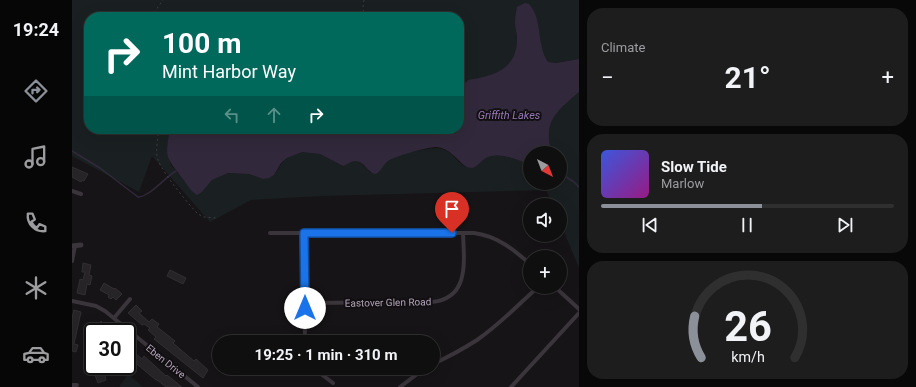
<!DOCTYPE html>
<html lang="en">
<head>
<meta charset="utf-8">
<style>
  body { margin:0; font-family:Roboto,sans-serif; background:#1e1d1e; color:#f1f3f6; height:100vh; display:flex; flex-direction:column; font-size:15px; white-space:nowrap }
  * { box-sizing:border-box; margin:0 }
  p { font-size:13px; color:#9c9c9f }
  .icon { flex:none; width:22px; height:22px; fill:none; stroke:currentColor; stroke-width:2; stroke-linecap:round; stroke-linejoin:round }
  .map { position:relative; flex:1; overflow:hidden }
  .sheet { display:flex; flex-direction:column; gap:8px; padding:8px; background:#090809; width:337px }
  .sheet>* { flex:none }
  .guide { position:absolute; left:12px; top:12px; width:380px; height:122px; border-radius:16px; box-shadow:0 4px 16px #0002,0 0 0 1px #302f30; background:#00695c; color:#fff; overflow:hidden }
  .needle { width:26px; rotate:138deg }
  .fabs { position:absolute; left:451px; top:146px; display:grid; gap:8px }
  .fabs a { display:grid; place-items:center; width:44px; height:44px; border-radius:50%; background:#100f10; box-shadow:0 4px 16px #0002,0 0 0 1px #302f30; font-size:20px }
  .speed { position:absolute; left:12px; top:323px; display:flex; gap:8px; font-size:20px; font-weight:700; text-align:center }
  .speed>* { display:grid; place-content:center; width:52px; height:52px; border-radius:50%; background:#100f10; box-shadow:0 4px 16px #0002,0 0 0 1px #302f30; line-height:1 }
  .speed .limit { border:2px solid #111; border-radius:6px; background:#fff; color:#111 }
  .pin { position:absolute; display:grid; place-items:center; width:34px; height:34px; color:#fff; margin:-41px -17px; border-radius:50% 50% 50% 0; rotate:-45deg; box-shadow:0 0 4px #0007 }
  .pin .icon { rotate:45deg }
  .me { position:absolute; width:44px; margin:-22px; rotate:0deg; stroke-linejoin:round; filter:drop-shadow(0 0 3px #0008) }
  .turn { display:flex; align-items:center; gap:14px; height:84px; padding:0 12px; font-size:18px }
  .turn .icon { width:52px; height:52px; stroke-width:2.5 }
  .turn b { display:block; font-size:28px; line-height:34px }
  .lanes { display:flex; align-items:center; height:38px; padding:0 12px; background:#0003; justify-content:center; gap:20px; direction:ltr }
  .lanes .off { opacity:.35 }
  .big { font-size:30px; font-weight:700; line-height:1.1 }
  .sheet .tile { flex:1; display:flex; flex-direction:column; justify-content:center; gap:6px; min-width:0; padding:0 14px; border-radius:16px; background:#1e1d1e }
  .sheet .dial { align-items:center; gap:0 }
  .dial svg { height:104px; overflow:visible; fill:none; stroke:#302f30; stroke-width:7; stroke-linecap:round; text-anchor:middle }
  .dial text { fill:#f1f3f6; stroke:none }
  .song { display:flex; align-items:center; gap:12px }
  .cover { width:48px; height:48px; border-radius:6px; background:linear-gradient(135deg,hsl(230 70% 55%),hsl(310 70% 35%)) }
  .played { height:4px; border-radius:2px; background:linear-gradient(90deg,#8c9099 55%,#302f30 55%) }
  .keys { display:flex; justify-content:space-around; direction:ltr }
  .heat { display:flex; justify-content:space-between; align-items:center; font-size:22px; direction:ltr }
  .trip { position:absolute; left:140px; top:335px; width:228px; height:40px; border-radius:20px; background:#100f10; box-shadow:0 4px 16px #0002,0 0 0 1px #302f30; font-weight:700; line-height:40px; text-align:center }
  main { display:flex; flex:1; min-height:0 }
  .tabs { display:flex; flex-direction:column; width:72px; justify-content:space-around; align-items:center; background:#060606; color:#9c9c9f }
  .tabs .icon { width:28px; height:28px }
  .tabs .on { color:#8c9099 }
  .tabs b { font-size:18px; color:#f1f3f6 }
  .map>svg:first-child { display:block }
  .green { fill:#1a2021 }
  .water { fill:#31293b }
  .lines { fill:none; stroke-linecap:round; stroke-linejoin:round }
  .stream { stroke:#31293b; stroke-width:1.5 }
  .building { fill:#272427; stroke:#322e32 }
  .path { stroke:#403a43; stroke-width:1; stroke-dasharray:2 3; stroke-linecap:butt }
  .minor { stroke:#3a343b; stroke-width:4 }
  .tertiary { stroke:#3a343b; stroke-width:5 }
  .route-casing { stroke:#114b97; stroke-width:10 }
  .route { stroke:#1a73e8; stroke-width:7 }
  .labels { text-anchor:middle; stroke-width:4; stroke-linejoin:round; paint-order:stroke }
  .street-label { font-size:10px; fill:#b2a4b8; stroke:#110f11 }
  .water-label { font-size:11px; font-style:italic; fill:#9677b7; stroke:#110f11 }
</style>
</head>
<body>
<main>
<nav class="tabs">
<b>19:24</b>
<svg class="icon on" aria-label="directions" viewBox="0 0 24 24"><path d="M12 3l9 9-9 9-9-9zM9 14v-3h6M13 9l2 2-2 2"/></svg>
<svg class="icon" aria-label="music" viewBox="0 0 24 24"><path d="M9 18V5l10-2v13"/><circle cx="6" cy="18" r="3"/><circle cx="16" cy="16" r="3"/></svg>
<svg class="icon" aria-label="phone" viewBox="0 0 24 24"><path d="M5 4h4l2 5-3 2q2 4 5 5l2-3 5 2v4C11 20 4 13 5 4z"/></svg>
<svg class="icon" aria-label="climate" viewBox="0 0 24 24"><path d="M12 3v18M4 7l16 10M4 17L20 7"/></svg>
<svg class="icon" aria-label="car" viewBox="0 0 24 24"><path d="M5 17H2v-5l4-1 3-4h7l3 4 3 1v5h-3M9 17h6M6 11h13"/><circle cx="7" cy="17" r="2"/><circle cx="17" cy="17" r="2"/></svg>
</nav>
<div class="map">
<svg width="507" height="387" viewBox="0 0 507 387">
  <rect width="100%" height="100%" fill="#161416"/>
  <!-- green -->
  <path class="green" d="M0 0H507V59L484 63 476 62C467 49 467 33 464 18L443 21C444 32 447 44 443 55 436 75 407 81 389 83H387V17H17V129H98L95 149 99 165 123 194 130 192 140 180 156 173 177 174 191 179 202 175 210 163 215 158 230 152 248 154 271 166 281 161H287L299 173C305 169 311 164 317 160 326 154 363 145 373 150 382 154 385 162 392 166 394 167 398 167 401 168 406 166 409 161 414 158 426 151 447 160 458 165V183H488V174H490L488 170V153H480C470 122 485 111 507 92V268L488 222V205H481L474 190 249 196 179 200 138 222 80 156 67 192 0 156Z
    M56 374 71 387H47Z"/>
  <!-- water -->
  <path class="water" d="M453 3 457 4C471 19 464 44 476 62L484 63 507 59V92C485 111 470 122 480 153H458V165C447 160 426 151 414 158 409 161 406 166 401 168 391 168 388 160 381 155 377 151 370 147 364 147 356 147 323 156 316 161 311 165 309 171 304 174 295 173 293 161 283 161 279 161 275 165 271 166L248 154 230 152 215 158 209 163 202 175 197 178 191 179 177 174 156 173 140 180 130 192 125 195C118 191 115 184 110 178 93 156 93 157 98 129H387V83L395 82 396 80C422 76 446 69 445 38 445 33 443 28 443 23 443 18 444 12 445 7Z"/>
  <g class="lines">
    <!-- stream -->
    <path class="stream" d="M0 151 28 168 66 197C79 196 93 177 104 171
      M488 173 502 182 507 187"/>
  </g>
  <!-- building -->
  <path class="building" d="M0 167 16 174 12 181 10 180 9 182 0 177Z
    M11 263 19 265 17 275 20 276 18 285 15 284 13 295 5 293 8 279 11 280 13 272H10Z
    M98 270 114 278 111 284 95 276Z
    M32 283 42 289 43 288 50 294 44 300 41 297 39 299 36 297 37 295 28 290Z
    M64 305 70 311 67 313 77 322 80 319 87 324 85 327 103 341 101 343 122 361 124 359 136 370 131 378 82 339 84 337 76 330 78 328 72 324 70 325 56 313Z
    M2 310 9 312 2 344 6 345 4 352 0 351V318Z
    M29 321 33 325 32 326 38 332H25L19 327 24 322 27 324Z
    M55 346 70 359 72 356 94 376 95 375 110 387H94L85 380H84L55 356Z
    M17 359 21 362V367L17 372 11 367Z
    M32 372 34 380 26 383 23 375Z"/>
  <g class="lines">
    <!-- path -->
    <path class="path" d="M80 17 81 14 91 0
      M292 17 291 6 292 0
      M87 129C86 139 83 151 86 160 90 172 117 205 126 214L132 217 144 218"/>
    <!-- minor -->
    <path class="minor" d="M0 191 9 194
      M198 233H402C425 236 441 249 458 264
      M232 233 233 342
      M0 261 3 246
      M483 287 507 309
      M0 301 24 306 33 311 126 387
      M233 303 359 302C398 299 392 261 391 233
      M42 318 58 299
      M361 364C376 357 391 349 405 340 427 325 446 305 466 287
      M241 368 261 383
      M0 385H5
      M328 387 353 368
      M439 387 507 313"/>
    <!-- tertiary -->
    <path class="tertiary" d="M0 246 9 245"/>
  </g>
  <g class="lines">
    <!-- route casing -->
    <g class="route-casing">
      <path id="route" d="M233 308 232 233H380"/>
    </g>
    <!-- route -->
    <use href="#route" class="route"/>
  </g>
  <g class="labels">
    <!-- street labels -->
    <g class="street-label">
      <text transform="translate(316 302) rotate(-1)" y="4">Eastover Glen Road</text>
      <text transform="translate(94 361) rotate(39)" y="4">Eben Drive</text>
    </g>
    <!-- water labels -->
    <g class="water-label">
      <text x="437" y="119">Griffith Lakes</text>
    </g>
  </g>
</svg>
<div class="fabs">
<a><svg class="needle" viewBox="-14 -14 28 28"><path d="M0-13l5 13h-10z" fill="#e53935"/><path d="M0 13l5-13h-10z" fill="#9c9c9f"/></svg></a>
<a><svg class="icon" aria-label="sound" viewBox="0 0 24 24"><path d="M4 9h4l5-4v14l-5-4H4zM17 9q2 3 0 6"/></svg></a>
<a>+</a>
</div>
<div class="speed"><div class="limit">30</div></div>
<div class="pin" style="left:380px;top:233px;background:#d93025"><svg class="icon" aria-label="arrive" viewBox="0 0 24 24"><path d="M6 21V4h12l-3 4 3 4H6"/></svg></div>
<svg class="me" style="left:233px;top:308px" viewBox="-20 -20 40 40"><circle r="19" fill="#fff"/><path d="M0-13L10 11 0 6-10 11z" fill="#1a73e8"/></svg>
<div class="trip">19:25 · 1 min · 310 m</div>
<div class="guide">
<div class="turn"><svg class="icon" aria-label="right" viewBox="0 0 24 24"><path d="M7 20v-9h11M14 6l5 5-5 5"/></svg><div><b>100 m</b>Mint Harbor Way</div></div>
<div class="lanes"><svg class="icon off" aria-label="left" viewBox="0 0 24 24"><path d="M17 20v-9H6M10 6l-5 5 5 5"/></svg><svg class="icon off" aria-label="ahead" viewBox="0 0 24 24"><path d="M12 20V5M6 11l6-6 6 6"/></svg><svg class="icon" aria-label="right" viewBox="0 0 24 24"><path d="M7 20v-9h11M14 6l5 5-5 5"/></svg></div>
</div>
</div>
<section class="sheet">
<div class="tile"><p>Climate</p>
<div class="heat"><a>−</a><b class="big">21°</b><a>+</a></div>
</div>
<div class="tile">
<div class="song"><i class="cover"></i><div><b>Slow Tide</b><p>Marlow</p></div></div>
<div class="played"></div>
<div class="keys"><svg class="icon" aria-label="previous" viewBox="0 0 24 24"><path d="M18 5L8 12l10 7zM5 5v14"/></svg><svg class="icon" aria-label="pause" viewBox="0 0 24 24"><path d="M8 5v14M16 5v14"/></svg><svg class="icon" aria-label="next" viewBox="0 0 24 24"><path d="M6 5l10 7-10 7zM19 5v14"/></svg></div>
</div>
<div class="tile dial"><svg viewBox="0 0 100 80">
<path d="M14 69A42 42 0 1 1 86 69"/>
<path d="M14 69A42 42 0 0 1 9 37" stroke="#8c9099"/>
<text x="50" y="56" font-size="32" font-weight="700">26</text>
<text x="50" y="72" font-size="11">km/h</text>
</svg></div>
</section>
</main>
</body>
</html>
